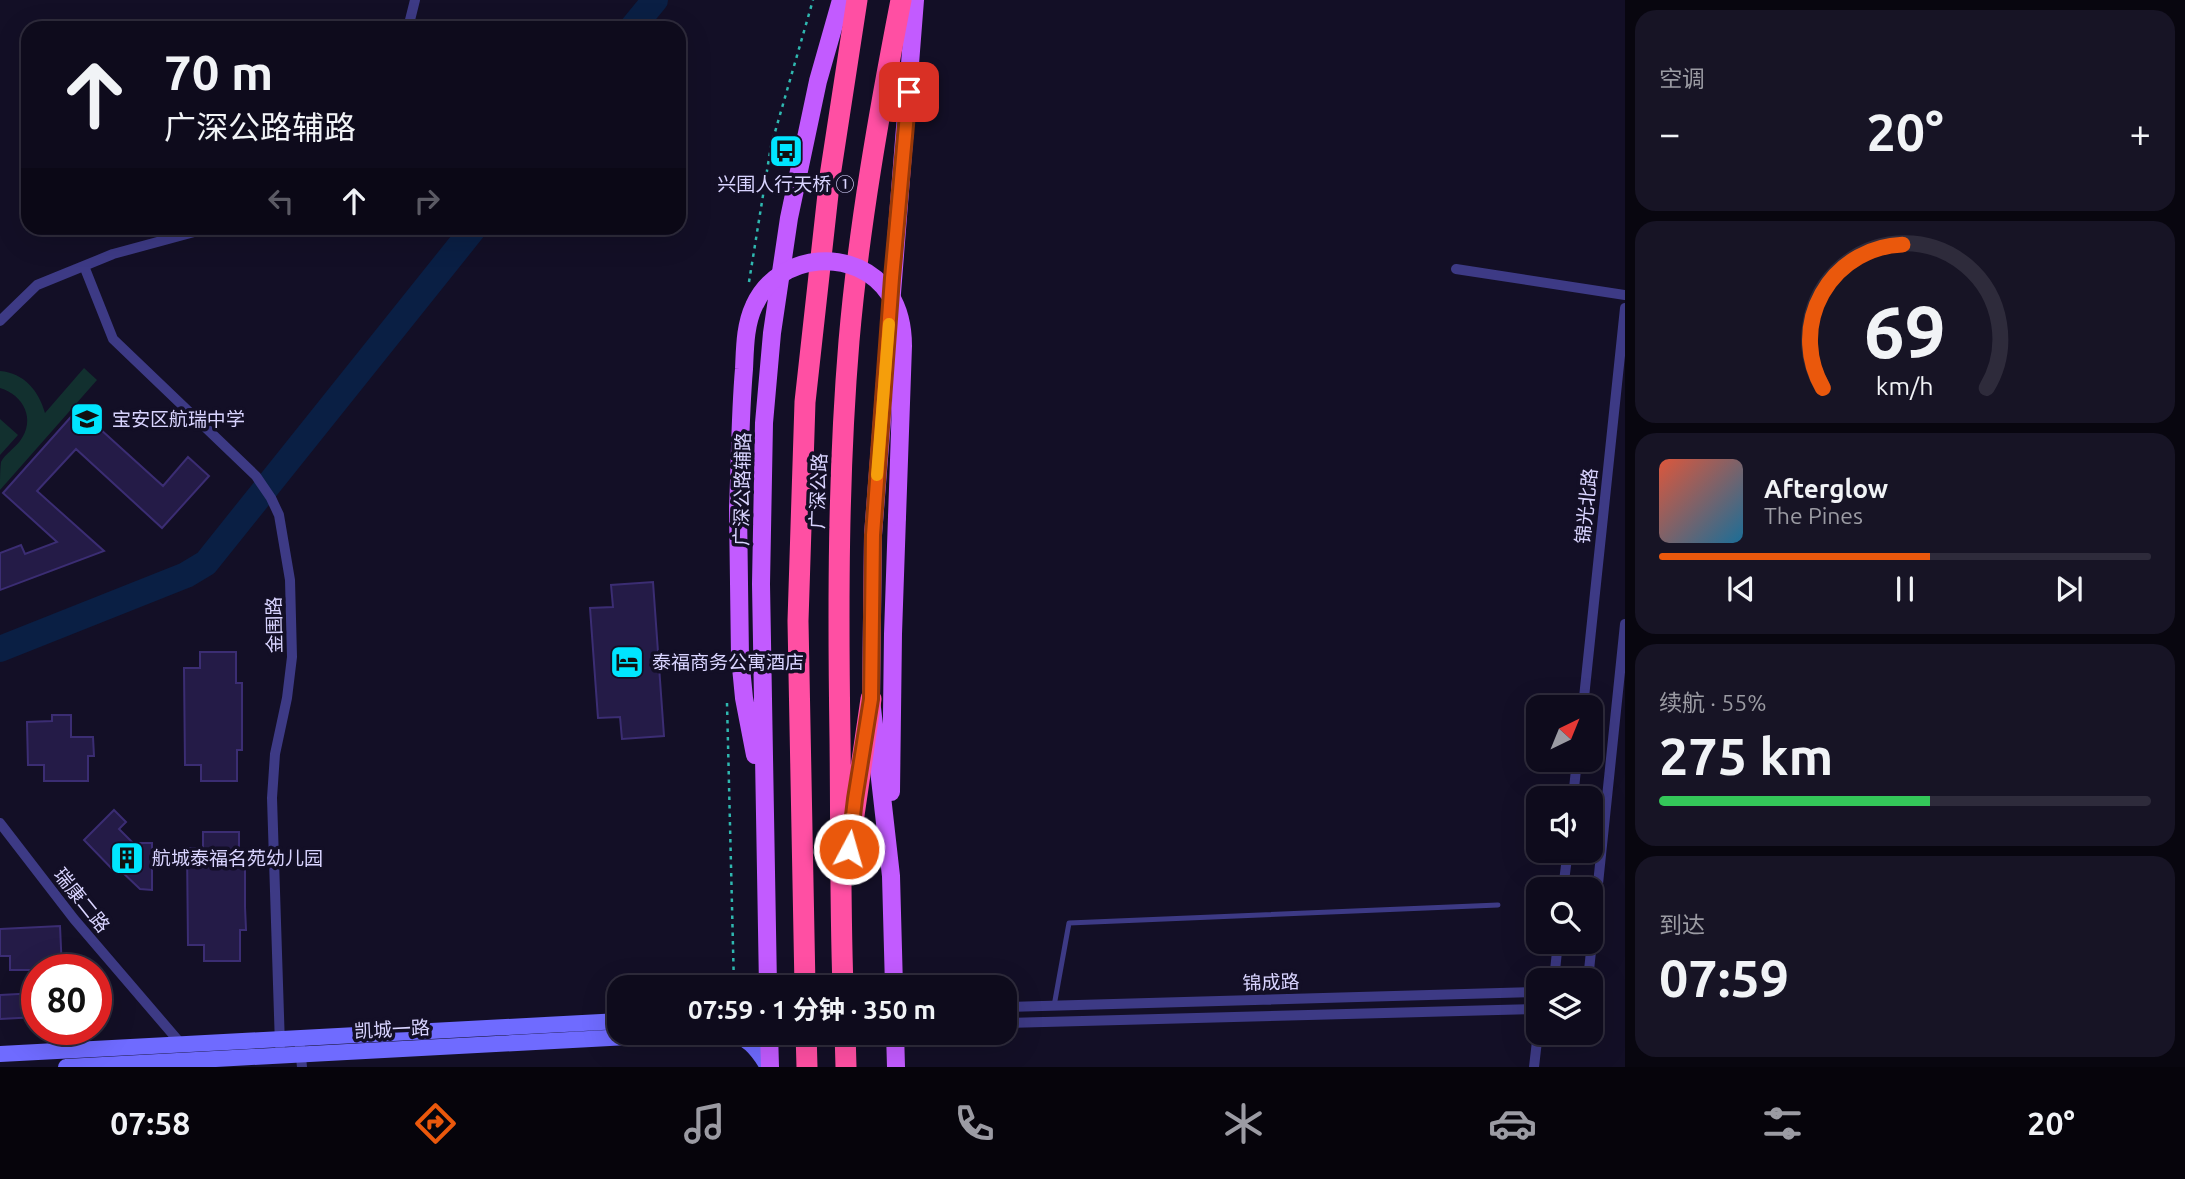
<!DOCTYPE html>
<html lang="zh">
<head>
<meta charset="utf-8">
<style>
  body { margin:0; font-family:Ubuntu,"Noto Sans SC",sans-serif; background:#171425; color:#f1f3f6; height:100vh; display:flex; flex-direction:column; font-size:26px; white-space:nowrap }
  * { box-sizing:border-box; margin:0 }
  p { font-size:23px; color:#9b9ba3 }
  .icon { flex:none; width:38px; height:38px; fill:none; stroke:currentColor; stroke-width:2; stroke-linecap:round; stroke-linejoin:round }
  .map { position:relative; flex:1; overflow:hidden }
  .drawer { display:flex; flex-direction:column; gap:10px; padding:10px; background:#08060f; width:560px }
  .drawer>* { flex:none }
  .top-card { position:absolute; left:21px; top:21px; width:665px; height:214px; border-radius:21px; box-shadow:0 7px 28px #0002,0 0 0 2px #2e2b3b; background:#0e0b1c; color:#f1f3f6; overflow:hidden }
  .needle { width:46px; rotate:43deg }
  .fabs { position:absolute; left:1526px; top:695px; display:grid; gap:14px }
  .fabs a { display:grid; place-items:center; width:77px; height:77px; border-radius:14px; background:#0e0b1c; box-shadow:0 7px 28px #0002,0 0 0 2px #2e2b3b; font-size:35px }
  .speed { position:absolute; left:21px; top:954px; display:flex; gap:14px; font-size:35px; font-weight:700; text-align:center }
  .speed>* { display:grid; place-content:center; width:91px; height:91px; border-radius:50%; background:#0e0b1c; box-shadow:0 7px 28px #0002,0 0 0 2px #2e2b3b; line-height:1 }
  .speed .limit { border:10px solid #d22; background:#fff; color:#111 }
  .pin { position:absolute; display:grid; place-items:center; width:60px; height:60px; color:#fff; margin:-30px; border-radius:14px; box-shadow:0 4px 10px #0006 }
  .me { position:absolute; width:77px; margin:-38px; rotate:6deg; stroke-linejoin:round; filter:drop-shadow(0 0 5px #0008) }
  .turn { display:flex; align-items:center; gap:24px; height:147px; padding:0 28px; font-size:32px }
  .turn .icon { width:91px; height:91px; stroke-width:2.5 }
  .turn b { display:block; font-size:49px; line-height:60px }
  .lanes { display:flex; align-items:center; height:66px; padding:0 28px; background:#0003; justify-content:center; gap:35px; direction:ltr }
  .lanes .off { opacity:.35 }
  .big { font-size:52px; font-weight:700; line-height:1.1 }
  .drawer .widget { flex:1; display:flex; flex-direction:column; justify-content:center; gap:10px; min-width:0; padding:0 24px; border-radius:21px; background:#171425 }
  .drawer .dial { align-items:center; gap:0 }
  .dial svg { height:182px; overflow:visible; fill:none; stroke:#2e2b3b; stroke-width:7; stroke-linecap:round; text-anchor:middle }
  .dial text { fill:#f1f3f6; stroke:none }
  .song { display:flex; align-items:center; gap:21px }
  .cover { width:84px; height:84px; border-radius:10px; background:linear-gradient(135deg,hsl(10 70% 55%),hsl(200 70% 35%)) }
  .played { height:7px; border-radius:4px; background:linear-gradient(90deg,#ea580c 55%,#2e2b3b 55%) }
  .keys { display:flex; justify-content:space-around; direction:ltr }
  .heat { display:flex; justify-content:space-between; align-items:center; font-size:38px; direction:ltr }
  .charge { height:10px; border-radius:5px; background:linear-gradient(90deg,#34c759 55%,#2e2b3b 0) }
  .trip { position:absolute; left:607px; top:975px; width:410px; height:70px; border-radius:21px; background:#0e0b1c; box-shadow:0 7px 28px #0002,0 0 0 2px #2e2b3b; font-weight:700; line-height:70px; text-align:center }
  .tab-bar { display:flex; height:112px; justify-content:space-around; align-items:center; background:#06040b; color:#9b9ba3 }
  .tab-bar .icon { width:49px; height:49px }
  .tab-bar .selected { color:#ea580c }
  .tab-bar b { font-size:32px; color:#f1f3f6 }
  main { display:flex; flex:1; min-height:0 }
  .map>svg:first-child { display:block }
  .green { fill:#12302f }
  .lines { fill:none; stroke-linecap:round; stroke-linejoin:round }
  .river { stroke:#0a1f44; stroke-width:26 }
  .building { fill:#241b47; stroke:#3b2d73; stroke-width:2 }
  .path { stroke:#2fb8b0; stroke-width:2.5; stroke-dasharray:3.5 5; stroke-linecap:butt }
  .lane { stroke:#3d3a85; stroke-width:5 }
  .street { stroke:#3d3a85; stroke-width:10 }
  .secondary { stroke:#6f6bff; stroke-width:16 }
  .primary { stroke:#c25bff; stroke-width:18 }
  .highway { stroke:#ff4fa3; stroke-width:21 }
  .primary-bridge { stroke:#c25bff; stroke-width:18 }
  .route-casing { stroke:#983908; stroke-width:18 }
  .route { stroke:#ea580c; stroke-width:12 }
  .slow { stroke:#f59e0b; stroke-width:12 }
  .labels { text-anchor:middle; stroke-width:7; stroke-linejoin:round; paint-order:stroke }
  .poi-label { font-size:19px; fill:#d9d4ff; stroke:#130f26; text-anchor:start }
  .street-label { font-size:19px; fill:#d9d4ff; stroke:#130f26 }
</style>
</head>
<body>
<main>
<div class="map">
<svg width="1625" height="1067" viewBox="0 0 1625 1067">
  <rect width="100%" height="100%" fill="#130f26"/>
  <!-- green -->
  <path class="green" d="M84 368 97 380 0 490C0 482 0 469 1 462 5 454 15 448 20 441 36 420 24 395 0 388V371C24 373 39 391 45 413Z
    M0 419 18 435 0 455Z"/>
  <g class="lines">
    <!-- river -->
    <path class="river" d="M632 28 655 0
      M0 649 186 575 206 563 474 228"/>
  </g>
  <!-- building -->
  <path class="building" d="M78 409 163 486 188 457 209 476 162 528 76 449 37 491 104 551 0 590V553L21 545 25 554 57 542 3 493Z
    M653 582 664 736 622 739 620 717 598 718 590 608 613 607 611 585Z
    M200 652H236V683H242V750H237V781H201V765H185L184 668H200Z
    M52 715H71V737H93L94 756H88V781H44V765H28L27 722 52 721Z
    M114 810 126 822 119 829 133 843H152V890L140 889 119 869 116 873 84 840Z
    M203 832H239V863H245V907L246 930H240V961H204V945H188L187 848H203Z
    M60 926 62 970H10V956H0V929Z
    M37 993V1017L0 1019V995Z"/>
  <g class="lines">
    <!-- path -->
    <path class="path" d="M749 282 771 146 813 0
      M727 703 734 987"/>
    <!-- lane -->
    <path class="lane" d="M1054 1006 1069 923 1498 905"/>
    <!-- street -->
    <path class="street" d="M408 28 415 0
      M84 266 113 339 256 476 271 498 279 515 290 580 292 657 287 698 275 754 272 798 280 1046
      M1456 269 1625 295
      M0 321 37 285 113 254 209 228
      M1583 707 1625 308
      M1573 798 1577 760
      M0 823 74 919 182 1045
      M1563 889 1568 850
      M1554 980 1558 942
      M1588 980 1625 624
      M1004 1007 1538 992
      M1004 1023 1538 1009
      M299 1038 302 1067
      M1534 1067 1538 1032"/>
    <!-- secondary -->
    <path class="secondary" d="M726 1032C746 1035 758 1050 768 1067
      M0 1054 620 1021
      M66 1067 721 1032"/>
    <!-- primary -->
    <path class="primary" d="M738 508 740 657 744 698 755 755
      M891 792 893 634 897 517
      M768 987 761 584 764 423 772 333 789 218 818 81 841 0
      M894 987 891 876 871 699 873 535 915 0
      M769 1032 770 1067
      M895 1032 896 1067"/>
    <!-- highway -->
    <path class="highway" d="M852 829 871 699
      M805 987 798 621 805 402 830 176 857 0
      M843 987C840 904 841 821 840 738 838 605 838 473 849 341 859 226 879 113 901 0
      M806 1032 807 1067
      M845 1032 846 1067"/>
    <!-- primary-bridge -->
    <path class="primary-bridge" d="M738 508C740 462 740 415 744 369 745 348 745 325 754 306 778 252 857 245 890 295 900 311 903 328 903 346L897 517"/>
  </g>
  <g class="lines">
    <!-- route casing -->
    <g class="route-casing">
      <path id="route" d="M849 849 855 799 871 699 873 535 892 278 909 92"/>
    </g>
    <!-- route -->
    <use href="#route" class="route"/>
    <!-- slow -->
    <path class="slow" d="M877 475 889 324"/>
  </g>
  <!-- icons -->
  <defs>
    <g id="bus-square" transform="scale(1.75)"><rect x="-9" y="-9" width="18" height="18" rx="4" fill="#00e5ff" stroke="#130f26"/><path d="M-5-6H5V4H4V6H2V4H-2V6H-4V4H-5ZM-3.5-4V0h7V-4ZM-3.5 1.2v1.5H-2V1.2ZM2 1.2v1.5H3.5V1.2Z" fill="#111"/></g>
    <g id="school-square" transform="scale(1.75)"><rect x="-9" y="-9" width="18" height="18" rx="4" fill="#00e5ff" stroke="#130f26"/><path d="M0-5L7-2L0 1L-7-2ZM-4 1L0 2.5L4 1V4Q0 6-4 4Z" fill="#111"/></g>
    <g id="hotel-square" transform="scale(1.75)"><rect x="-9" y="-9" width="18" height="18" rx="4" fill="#00e5ff" stroke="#130f26"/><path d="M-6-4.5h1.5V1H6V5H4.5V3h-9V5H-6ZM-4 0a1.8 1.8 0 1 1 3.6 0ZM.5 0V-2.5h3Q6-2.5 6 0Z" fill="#111"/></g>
    <g id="building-square" transform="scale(1.75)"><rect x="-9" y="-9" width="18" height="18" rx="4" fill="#00e5ff" stroke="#130f26"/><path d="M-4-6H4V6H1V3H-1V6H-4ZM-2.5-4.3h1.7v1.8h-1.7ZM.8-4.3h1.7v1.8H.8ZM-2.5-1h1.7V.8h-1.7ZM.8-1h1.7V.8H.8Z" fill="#111"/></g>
  </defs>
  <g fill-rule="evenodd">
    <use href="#bus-square" x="786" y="151"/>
    <use href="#school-square" x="87" y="419"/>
    <use href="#hotel-square" x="627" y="662"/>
    <use href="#building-square" x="127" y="858"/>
  </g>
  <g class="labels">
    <!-- poi labels -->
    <g class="poi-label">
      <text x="786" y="191" text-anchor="middle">兴围人行天桥 ①</text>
      <text x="112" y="426">宝安区航瑞中学</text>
      <text x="652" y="669">泰福商务公寓酒店</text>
      <text x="152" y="865">航城泰福名苑幼儿园</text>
    </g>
    <!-- street labels -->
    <g class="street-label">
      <text transform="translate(742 489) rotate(-89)" y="7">广深公路辅路</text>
      <text transform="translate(818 491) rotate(-88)" y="7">广深公路</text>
      <text transform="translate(1586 506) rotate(-84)" y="7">锦光北路</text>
      <text transform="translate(274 625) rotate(-91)" y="7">金围路</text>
      <text transform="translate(82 900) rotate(51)" y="7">瑞康二路</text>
      <text transform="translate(1271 982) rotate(-2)" y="7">锦成路</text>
      <text transform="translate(392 1029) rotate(-3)" y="7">凯城一路</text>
    </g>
  </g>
</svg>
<div class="fabs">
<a><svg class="needle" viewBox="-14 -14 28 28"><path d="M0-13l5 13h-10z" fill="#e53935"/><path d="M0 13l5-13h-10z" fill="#9b9ba3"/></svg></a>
<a><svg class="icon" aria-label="sound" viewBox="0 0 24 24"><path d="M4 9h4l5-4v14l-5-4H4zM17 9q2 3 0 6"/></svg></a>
<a><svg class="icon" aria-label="search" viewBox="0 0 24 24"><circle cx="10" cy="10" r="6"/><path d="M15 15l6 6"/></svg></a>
<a><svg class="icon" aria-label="layers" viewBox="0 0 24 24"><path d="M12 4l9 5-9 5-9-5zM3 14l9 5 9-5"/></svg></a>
</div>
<div class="speed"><div class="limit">80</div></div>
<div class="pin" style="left:909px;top:92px;background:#d93025"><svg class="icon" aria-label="arrive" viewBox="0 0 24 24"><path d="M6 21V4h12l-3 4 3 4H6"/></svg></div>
<svg class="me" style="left:849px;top:849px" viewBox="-20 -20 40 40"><circle r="17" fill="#ea580c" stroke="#fff" stroke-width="3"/><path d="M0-11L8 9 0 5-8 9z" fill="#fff"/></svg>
<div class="trip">07:59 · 1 分钟 · 350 m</div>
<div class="top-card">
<div class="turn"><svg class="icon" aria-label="ahead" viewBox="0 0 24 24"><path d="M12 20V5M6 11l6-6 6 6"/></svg><div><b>70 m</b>广深公路辅路</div></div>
<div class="lanes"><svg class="icon off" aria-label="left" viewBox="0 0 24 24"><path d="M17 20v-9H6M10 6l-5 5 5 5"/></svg><svg class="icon" aria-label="ahead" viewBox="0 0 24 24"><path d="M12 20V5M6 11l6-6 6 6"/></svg><svg class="icon off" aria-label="right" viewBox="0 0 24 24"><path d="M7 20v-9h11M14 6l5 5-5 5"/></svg></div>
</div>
</div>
<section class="drawer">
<div class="widget"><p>空调</p>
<div class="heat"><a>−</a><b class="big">20°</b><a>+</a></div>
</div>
<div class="widget dial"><svg viewBox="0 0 100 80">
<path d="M14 69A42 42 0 1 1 86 69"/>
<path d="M14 69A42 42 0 0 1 49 6" stroke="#ea580c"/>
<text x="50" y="56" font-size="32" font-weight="700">69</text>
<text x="50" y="72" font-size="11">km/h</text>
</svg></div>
<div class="widget">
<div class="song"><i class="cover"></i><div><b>Afterglow</b><p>The Pines</p></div></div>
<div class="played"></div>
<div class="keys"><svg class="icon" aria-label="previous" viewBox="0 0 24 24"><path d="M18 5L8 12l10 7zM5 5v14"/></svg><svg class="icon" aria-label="pause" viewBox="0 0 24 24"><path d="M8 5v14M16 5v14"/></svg><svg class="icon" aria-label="next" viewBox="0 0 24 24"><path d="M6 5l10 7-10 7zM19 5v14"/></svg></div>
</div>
<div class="widget"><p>续航 · 55%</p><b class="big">275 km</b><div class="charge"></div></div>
<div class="widget"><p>到达</p><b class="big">07:59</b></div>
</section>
</main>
<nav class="tab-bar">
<b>07:58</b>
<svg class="icon selected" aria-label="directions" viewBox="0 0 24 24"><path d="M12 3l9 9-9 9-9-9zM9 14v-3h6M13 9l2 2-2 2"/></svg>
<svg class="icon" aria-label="music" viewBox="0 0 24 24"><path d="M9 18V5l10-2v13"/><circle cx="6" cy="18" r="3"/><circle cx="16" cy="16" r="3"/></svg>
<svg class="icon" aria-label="phone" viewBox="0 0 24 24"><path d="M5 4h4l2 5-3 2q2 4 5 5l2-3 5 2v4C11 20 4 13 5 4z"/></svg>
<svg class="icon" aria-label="climate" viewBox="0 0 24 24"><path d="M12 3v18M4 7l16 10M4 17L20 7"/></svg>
<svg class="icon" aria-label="car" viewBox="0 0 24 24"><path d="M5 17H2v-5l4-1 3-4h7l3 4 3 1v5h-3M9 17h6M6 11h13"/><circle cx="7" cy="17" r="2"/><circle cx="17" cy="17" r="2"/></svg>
<svg class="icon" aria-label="filters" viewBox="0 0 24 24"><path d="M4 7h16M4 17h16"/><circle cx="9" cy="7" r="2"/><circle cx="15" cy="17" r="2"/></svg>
<b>20°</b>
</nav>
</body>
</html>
